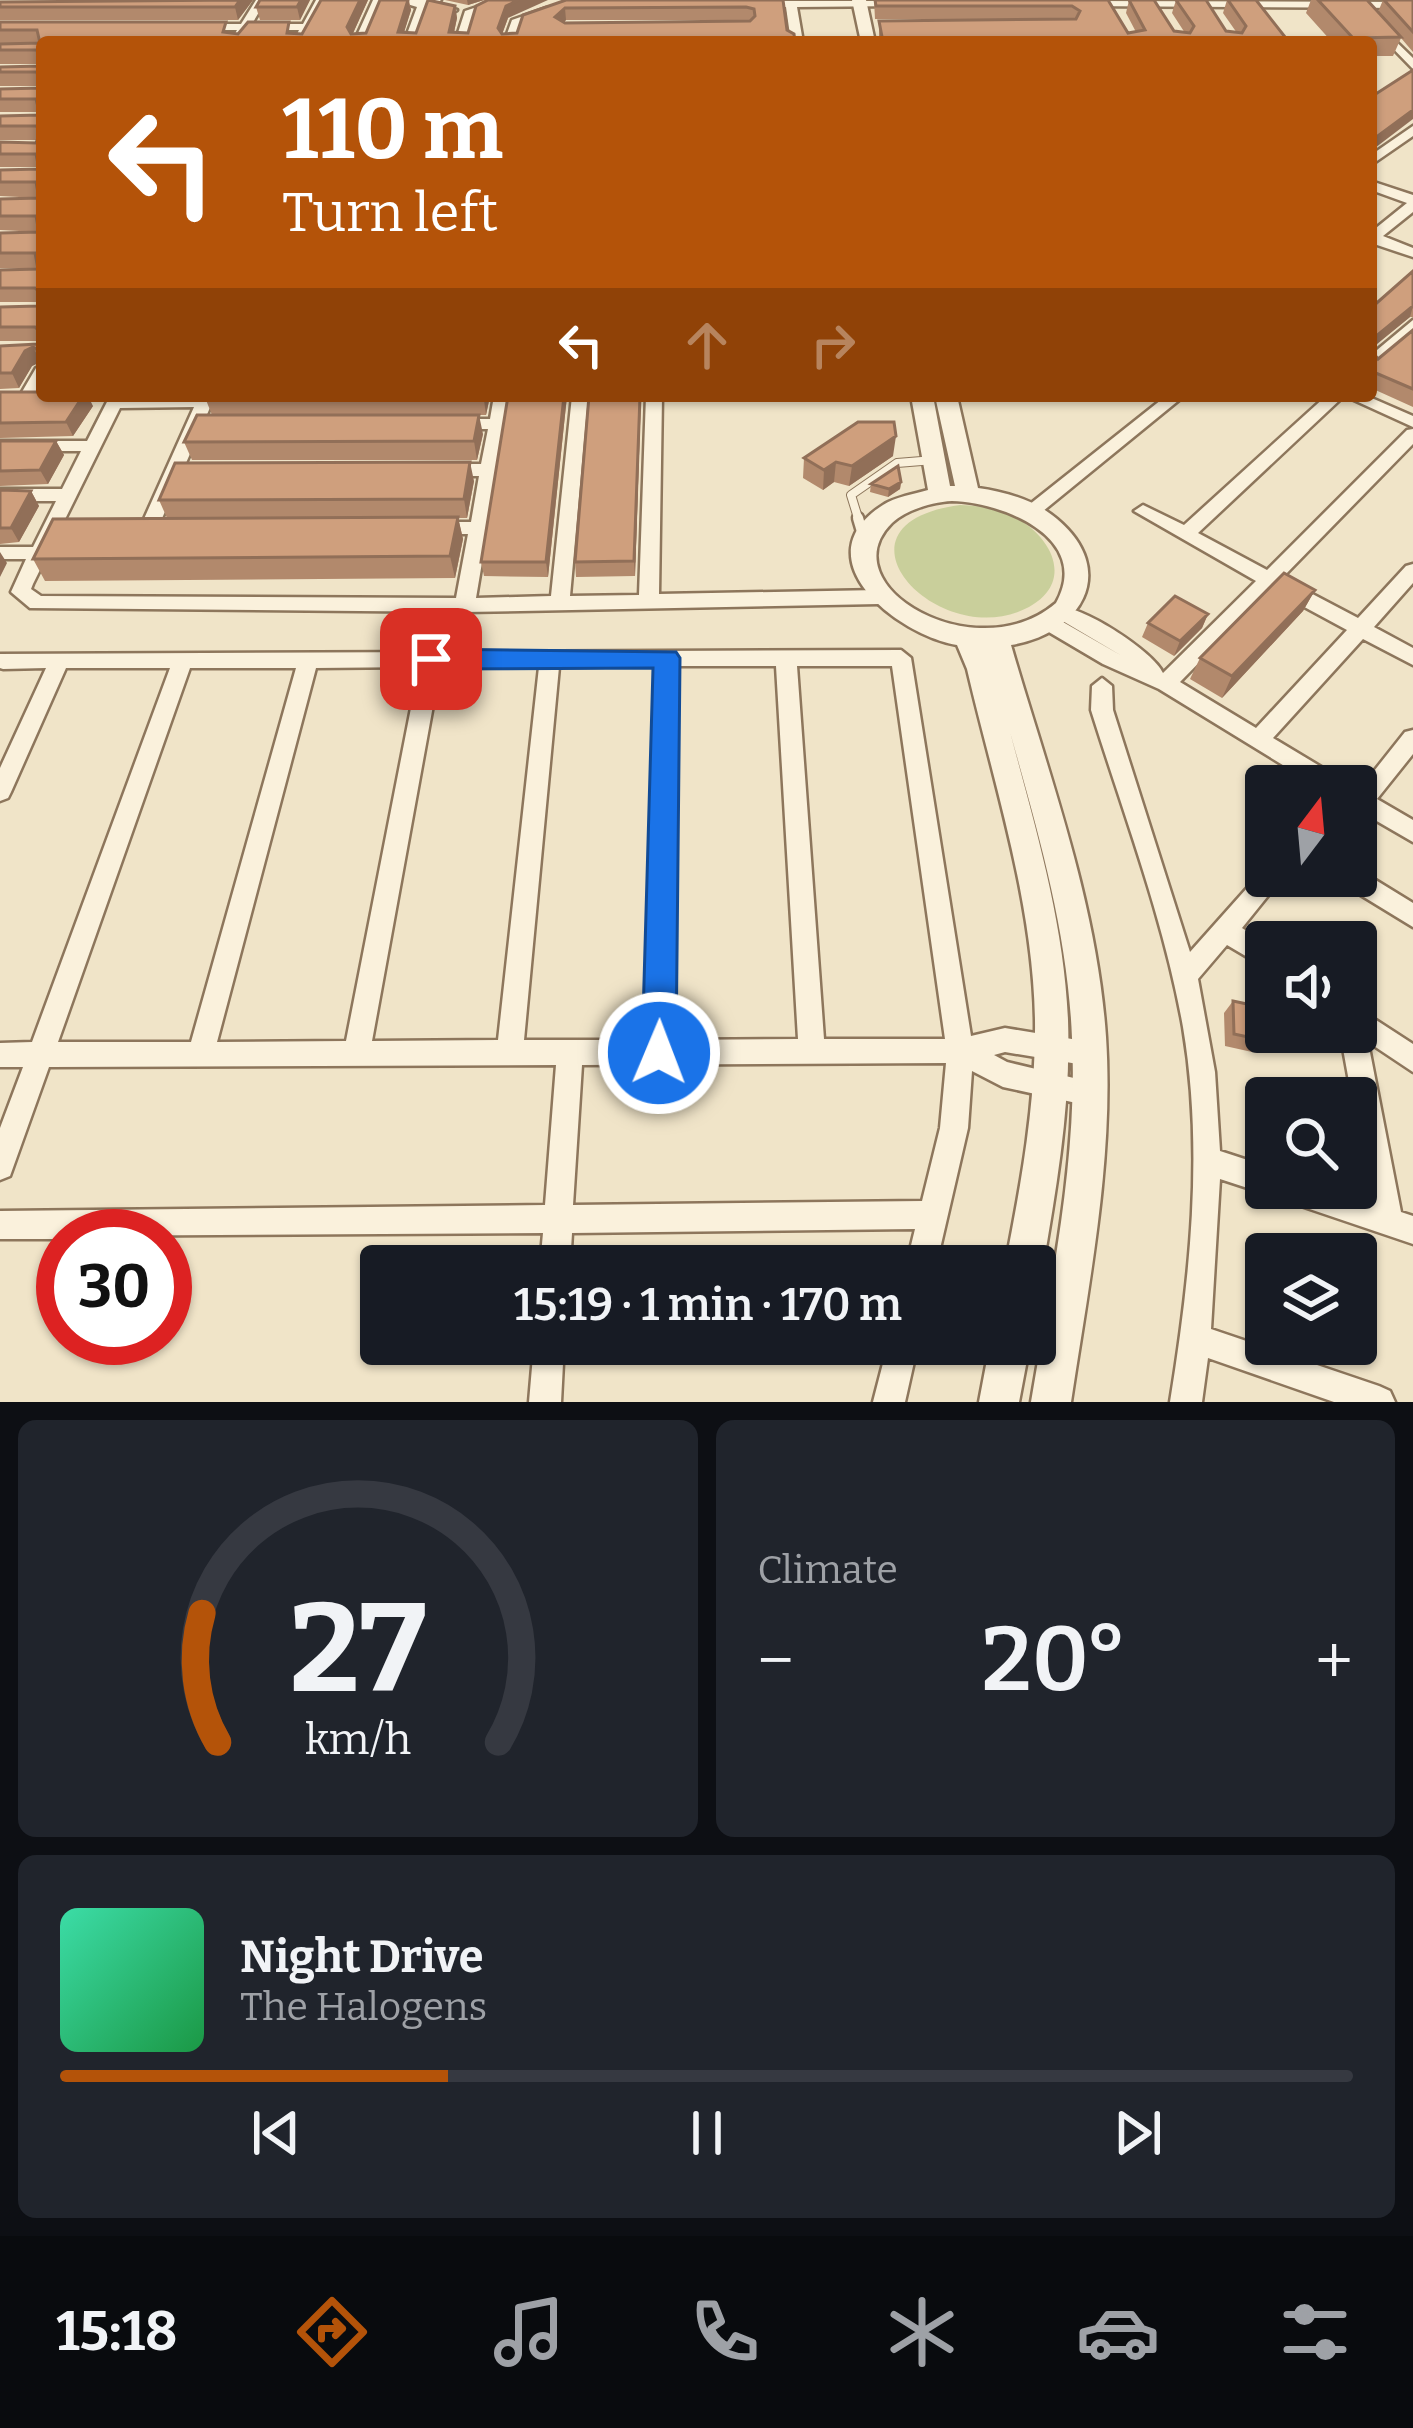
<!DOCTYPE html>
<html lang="en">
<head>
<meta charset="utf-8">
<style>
  body { margin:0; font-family:Bitter,serif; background:#20242c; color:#f1f3f6; height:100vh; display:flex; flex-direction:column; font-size:45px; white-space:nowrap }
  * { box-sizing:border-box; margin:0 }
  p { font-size:39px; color:#9ea1a6 }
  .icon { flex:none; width:66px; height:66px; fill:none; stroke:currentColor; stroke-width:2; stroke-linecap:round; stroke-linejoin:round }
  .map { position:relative; height:1402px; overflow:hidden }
  .drawer { display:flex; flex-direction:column; gap:18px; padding:18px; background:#0d0f14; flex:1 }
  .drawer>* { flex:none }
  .hud { position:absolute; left:36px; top:36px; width:1341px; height:366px; border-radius:12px; box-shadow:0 3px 9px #0004; background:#b45309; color:#fff; overflow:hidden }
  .needle { width:78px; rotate:16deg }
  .controls { position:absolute; left:1245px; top:765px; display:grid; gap:24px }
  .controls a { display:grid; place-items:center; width:132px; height:132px; border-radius:12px; background:#171b24; box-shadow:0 3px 9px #0004; font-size:60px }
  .speed { position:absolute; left:36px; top:1209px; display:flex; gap:24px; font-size:60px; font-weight:700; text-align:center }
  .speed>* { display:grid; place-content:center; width:156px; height:156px; border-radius:50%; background:#171b24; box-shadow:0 3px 9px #0004; line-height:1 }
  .speed .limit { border:18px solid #d22; background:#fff; color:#111 }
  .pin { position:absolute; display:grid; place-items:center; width:102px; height:102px; color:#fff; margin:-51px; border-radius:24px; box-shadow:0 6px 18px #0006 }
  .me { position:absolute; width:132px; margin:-66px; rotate:1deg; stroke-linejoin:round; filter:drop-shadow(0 0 9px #0008) }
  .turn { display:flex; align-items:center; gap:42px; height:252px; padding:0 48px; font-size:54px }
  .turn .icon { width:156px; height:156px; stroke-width:2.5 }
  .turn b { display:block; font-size:84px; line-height:102px }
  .lanes { display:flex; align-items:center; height:114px; padding:0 48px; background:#0003; justify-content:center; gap:60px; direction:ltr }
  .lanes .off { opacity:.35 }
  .big { font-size:90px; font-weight:600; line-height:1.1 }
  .drawer .tile { flex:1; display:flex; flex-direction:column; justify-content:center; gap:18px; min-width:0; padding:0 42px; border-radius:18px; background:#20242c }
  .drawer .dial { align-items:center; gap:0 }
  .dial svg { height:312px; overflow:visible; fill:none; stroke:#363941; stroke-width:7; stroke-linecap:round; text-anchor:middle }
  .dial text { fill:#f1f3f6; stroke:none }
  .song { display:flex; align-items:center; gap:36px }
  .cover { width:144px; height:144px; border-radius:18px; background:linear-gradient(135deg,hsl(160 70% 55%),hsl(140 70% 35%)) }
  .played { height:12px; border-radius:6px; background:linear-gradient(90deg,#b45309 30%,#363941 30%) }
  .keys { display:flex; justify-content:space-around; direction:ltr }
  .heat { display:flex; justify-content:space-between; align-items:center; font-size:66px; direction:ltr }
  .drawer .tiles { flex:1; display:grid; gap:18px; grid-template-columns:1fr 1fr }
  .tile:last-child { grid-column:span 2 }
  .trip { position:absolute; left:360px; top:1245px; width:696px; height:120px; border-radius:12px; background:#171b24; box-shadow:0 3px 9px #0004; font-weight:600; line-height:120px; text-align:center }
  .dock { display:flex; height:192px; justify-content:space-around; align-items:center; background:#090b0e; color:#9ea1a6 }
  .dock .icon { width:84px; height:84px }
  .dock .on { color:#b45309 }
  .dock b { font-size:54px; color:#f1f3f6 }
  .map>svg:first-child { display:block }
  .green { fill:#c9cf9b }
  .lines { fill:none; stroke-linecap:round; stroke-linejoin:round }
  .service-far1-casing { stroke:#8d765c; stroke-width:10 }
  .service-casing { stroke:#8d765c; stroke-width:15 }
  .minor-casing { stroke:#8d765c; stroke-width:5 }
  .tertiary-casing { stroke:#8d765c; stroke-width:5 }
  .service-far1 { stroke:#faf1dc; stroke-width:8 }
  .service { stroke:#faf1dc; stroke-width:10 }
  .minor { fill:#faf1dc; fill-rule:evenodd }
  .tertiary { fill:#faf1dc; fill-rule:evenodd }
  .wall { fill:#b2896c; fill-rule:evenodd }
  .shaded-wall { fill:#916f58 }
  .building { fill:#cf9f7d; stroke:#916f58; stroke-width:3; fill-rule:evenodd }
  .route { fill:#1a73e8; stroke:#114b97; stroke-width:3 }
</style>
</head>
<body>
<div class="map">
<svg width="1413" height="1402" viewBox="0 0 1413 1402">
  <rect width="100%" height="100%" fill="#f0e4c8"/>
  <!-- green -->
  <path class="green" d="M960 505C979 506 997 508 1014 517 1052 536 1075 582 1029 607 939 655 817 524 960 505Z"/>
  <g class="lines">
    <!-- service-far1 casing -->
    <g class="service-far1-casing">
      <path id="service-far1" d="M859 521 851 495 897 463 934 460"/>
    </g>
    <!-- service casing -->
    <g class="service-casing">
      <path id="service" d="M858 518 863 535"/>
    </g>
    <!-- minor casing -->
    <g class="minor-casing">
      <path id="minor" d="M256 0H266L252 24H303L316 0H326L305 42H293L299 30H249L242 42H230L237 30H199L193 27 199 24H241Z
        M373 0H383L366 42H354Z
        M394 0H441L436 4 457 10 452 13 427 9 416 42H404L417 7Z
        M498 0H514L474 15 467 42H455L465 11Z
        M898 1 902 6 797 7 803 42H791L786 7H757L752 4 757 1Z
        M1085 1 1413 2V8L1081 6Z
        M546 8 550 9V13L521 24 516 42H504L512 20Z
        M1381 27 1413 58V69L1377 32 1375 30Z
        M1413 126V136L1371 165V155Z
        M1371 181 1413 195V212L1383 236 1413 248V257L1371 243V232L1407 203 1371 190Z
        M1413 320V333L1371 369V355Z
        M42 366C42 381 41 388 33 401H21L19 397 36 368Z
        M110 396H215L157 530 148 536 139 530 194 407 120 408 33 584 31 589 41 596 456 598 468 534H432L423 528 432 522H471L479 476H444L435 470 444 464H481L488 429H453L445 424 453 419H490L494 396H510L476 598 551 596 572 396H588L570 596 639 595 646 396H662L659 594 879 590 889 597 879 604 465 612 30 608 11 592 26 559H0V547H33L56 501H0V489H62L81 451H0V441H87Z
        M1166 396H1184L1037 516H1025L1022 512 1025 508Z
        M1326 396H1344L1198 533 1267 570 1407 430 1413 429V444L1282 578 1358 618 1406 566 1413 564V583L1374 627 1413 648V665L1363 639 1273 738 1343 780 1346 786H1317L1159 689 1103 664 1042 628 1039 623 1042 618H1056L1122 656 1056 617 1053 612 1056 607C1081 604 1154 652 1163 673L1256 581 1134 511 1143 505 1184 525ZM1271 589 1347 630 1256 728 1180 682Z
        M1345 396H1367L1413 416V427Z
        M901 650 911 658 971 1036 1005 1028 1090 1042 1099 1045 1103 1054 1099 1063 1090 1066 1005 1052 994 1055 1007 1062 1099 1084 1103 1093 1099 1102 1090 1106 1003 1087 972 1071 968 1128 936 1266H906L915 1229 572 1233 570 1266H540L543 1233 63 1236V1239H0V1211L545 1205 556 1065 49 1067 10 1176 0 1180V1128L23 1067H0V1043L32 1042 170 668H66L11 792 8 798 0 801V768L46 668 3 669 0 668V654ZM657 666 646 1040H524L559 667ZM677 666H776L798 1039 672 1040ZM797 666H892L945 1039H824ZM419 667 346 1041 217 1042 316 668ZM440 667H539L498 1040 372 1041ZM190 668H296L191 1042H58ZM946 1063 940 1128 922 1201 573 1205 582 1065Z
        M1102 678 1112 686 1113 710 1190 952 1264 869 1266 876H1284L1242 928 1266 943V968L1227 945 1198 979 1215 1072 1220 1151 1266 1166V1188H1331L1371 1202 1356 1119V1098H1352L1340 1032H1356V1007L1413 1044V1072L1368 1042 1401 1212 1413 1216V1244L1289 1202 1279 1198 1276 1190 1266 1194 1220 1179 1211 1329 1379 1386 1390 1391 1395 1402H1334L1208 1358 1202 1402H1170C1190 1279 1204 1151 1183 1027 1164 920 1124 815 1091 710L1092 686Z
        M1413 730V754L1377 799 1413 820V842L1356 809V789L1359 790 1405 732Z
        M1356 868 1413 903V927L1341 883 1337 876H1356Z
        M534 1344H564L561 1402H529Z
        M888 1344H918L905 1402H873Z"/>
    </g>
    <!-- tertiary casing -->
    <g class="tertiary-casing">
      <path id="tertiary" d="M852 0H866L875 42H861Z
        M911 396H933L950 486H955L935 396H957L978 488C1006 492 1035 500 1057 519 1119 571 1081 634 1011 645 1048 773 1097 902 1106 1037 1114 1159 1089 1282 1071 1402H1031C1051 1282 1078 1160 1072 1038 1068 933 1038 832 1010 732 1035 826 1064 922 1068 1020 1071 1103 1057 1185 1043 1266L1035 1280V1266H1005C1021 1185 1036 1103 1035 1020 1033 901 994 784 967 669L957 645C897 635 800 558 883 505 895 497 914 494 928 490ZM952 501C1001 502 1093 537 1056 603 977 671 828 586 892 523 906 510 932 502 952 501Z
        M990 1344H1030L1019 1402H979Z"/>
    </g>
    <!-- service-far1 -->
    <use href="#service-far1" class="service-far1"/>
    <!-- service -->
    <use href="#service" class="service"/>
    <!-- minor -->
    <use href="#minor" class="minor"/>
    <!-- tertiary -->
    <use href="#tertiary" class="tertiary"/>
  </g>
  <!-- wall -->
  <path class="wall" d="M253 0 238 20H0V2Z
    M260 0H310L300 20H260L256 7Z
    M321 0H368L353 33H366L380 0H409L411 10 404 32 416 33 455 6 457 18 454 32 468 33 508 18 502 34 517 33 566 0H783L787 30 42 42V383L39 377V362L32 366 19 388 0 389V346L38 344V341H0V307L38 306 39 302H0V270L38 269 0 268V233L39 232 0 230V199L39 198 0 196V170L39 169V167H0V142L36 143 37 140H0V116L40 115 39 112H0V89L40 88 39 86H0V67L40 66 39 64H0V44L40 43H0V22L229 33 302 34ZM566 20H746L749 21 564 22Z
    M445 0H484L468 5Z
    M874 0H1108L1128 33 1136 32 1126 13 1129 0 1174 31 1185 33 1172 13 1176 0 1226 31 1237 33 1223 13 1227 0 1289 42H879V21L1070 19H875Z
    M1311 0H1367L1378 12 1383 0H1413V52L1401 38 1393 56H1371V42H1332L1306 13Z
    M1413 271V317H1410L1374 346V354L1378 359 1413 330V407L1371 388V308Z
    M0 392 93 406 73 436 0 438Z
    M490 396 486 415H212L206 400Z
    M567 396 548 577 484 576 481 562Z
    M589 396H641L635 576 576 577 575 562Z
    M483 434 477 460H192L184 442Z
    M0 441H56L64 455 48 484 0 486Z
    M893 456 849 486 834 482 823 490 803 478 804 458Z
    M474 481 467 518H458L463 539 455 578 45 581 33 559 167 518 159 500Z
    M901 482 900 489 888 497 870 492 871 484Z
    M0 490 31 491 39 506 19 542 0 544Z
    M1315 590 1303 611 1222 698 1190 679 1200 658Z
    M1208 614 1202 628 1174 656 1142 637 1148 623Z
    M1233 1001 1262 1040 1252 1052 1225 1046 1224 1013Z"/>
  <!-- shaded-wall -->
  <path class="shaded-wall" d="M240 0H253L238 20 235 7Z
    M301 0H310L300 20 297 7Z
    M360 0H368L350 40 347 27Z
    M408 0 411 10 401 42 398 32Z
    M467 0H484L468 5Z
    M519 0H548L508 18 500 40 498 28 506 6Z
    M455 6 457 18 452 42 449 32Z
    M565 8 566 20 556 30 555 17Z
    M1413 110V119L1371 151V141Z
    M1413 306 1410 317 1371 349 1375 337Z
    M33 347 41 362 32 366 19 388 12 373 25 351Z
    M83 396H88L93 406 73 436 66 422Z
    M484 396H490L486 415 484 400Z
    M564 396H567L548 577 546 562Z
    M640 396H641L635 576 634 561Z
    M479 415 483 434 477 460 474 441Z
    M896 436 893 456 849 486 852 466Z
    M56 441 64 455 48 484 40 470Z
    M470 462 474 481 467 518 464 499Z
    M836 462 834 482 823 490 824 470Z
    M901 482 900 489 888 497 889 489Z
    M31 491 39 506 19 542 11 528Z
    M458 517 463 539 455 578 450 556Z
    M0 552 7 563 0 577Z
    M1315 590 1303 611 1222 698 1232 676Z
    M1208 614 1202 628 1174 656 1180 641Z"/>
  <!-- building -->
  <path class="building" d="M240 0 235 7H0V2Z
    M260 0H301L297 7H256Z
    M321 0H360L347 27 351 34 366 33 380 0H408L398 32 416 33 428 0 455 6 449 32 468 33 476 6 488 0H519L506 6 498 28 502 34 517 33 523 15 566 0H783L787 30 794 34 795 42H42V377H39V351L33 347 25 351 12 373H0V346L38 344 39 331 35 327H0V307L38 306 40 292 35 288H0V270L38 269 35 253H0V233L39 232 36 216H0V199L39 198 36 182H0V170L39 169 36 154H0V142L36 143 41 130 36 126H0V116L40 115 36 99H0V89L40 88 37 72H0V67L40 66 37 50H0V44L40 43 37 30H0V22H226L223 32 238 34 248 22H289L287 33 302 34ZM746 7 754 9 755 16 750 21 565 23 555 17 565 8Z
    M875 0H1108L1128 33 1145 30 1129 0H1154L1174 31 1190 33 1194 26 1176 0H1206L1226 31 1242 33 1246 26 1228 0H1256L1289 42H883L879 21 1076 19 1080 11 1072 6H876Z
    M1318 0H1367L1401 37 1353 38Z
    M1384 0H1413V32Z
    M1413 70V110L1371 141V97Z
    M1413 271V306L1375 337 1374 354 1378 359 1413 330V389L1371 371V308Z
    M0 392H42V396H83L66 422 0 423Z
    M208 396H484V400H206Z
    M508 396H564L546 562H481Z
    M589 396H640L634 561 575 562Z
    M197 415H479L474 441 184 442Z
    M858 422H894L896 436 852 466 836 462 824 470 804 458Z
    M0 441H56L40 470 0 471Z
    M470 462 464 499 159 500 175 463Z
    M898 466 901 482 889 489 871 484Z
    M0 490 31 491 11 528H0Z
    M458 517 450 556 33 559 53 519Z
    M1284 573 1315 590 1232 676 1200 658Z
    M1175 596 1208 614 1180 641 1148 623Z
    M1233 1001 1261 1007 1262 1040 1234 1034Z"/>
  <!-- route -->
  <path class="route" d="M431 649 676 652 680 658 676 1053 671 1064 659 1069 647 1064 642 1053 653 668 431 669 418 659Z"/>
</svg>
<div class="controls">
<a><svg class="needle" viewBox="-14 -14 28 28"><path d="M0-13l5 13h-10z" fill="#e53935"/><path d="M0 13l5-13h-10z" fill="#9ea1a6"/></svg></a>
<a><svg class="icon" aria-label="sound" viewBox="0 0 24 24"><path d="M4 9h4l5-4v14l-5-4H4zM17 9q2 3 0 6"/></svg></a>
<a><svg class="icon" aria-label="search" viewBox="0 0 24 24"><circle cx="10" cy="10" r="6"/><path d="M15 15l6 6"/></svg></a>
<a><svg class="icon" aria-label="layers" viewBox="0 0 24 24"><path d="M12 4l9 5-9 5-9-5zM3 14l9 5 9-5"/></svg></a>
</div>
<div class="speed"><div class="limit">30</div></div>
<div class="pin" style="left:431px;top:659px;background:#d93025"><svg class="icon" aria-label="arrive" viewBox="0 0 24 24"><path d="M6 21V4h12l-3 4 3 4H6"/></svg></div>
<svg class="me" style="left:659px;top:1053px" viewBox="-20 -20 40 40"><circle r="17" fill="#1a73e8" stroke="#fff" stroke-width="3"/><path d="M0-11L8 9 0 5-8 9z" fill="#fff"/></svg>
<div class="trip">15:19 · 1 min · 170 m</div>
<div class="hud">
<div class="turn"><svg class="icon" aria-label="left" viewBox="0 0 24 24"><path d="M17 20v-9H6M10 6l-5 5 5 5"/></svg><div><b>110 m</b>Turn left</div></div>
<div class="lanes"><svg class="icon" aria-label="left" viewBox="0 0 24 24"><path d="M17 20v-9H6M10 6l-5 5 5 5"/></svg><svg class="icon off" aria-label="ahead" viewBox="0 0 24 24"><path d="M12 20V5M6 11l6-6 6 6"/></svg><svg class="icon off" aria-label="right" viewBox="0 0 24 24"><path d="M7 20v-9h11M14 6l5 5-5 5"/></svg></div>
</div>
</div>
<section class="drawer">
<div class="tiles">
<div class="tile dial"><svg viewBox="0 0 100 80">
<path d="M14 69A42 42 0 1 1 86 69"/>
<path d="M14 69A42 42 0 0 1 10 36" stroke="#b45309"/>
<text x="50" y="56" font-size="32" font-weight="700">27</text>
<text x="50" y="72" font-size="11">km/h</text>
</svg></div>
<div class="tile"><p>Climate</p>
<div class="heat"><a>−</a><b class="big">20°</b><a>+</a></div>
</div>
<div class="tile">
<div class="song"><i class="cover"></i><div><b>Night Drive</b><p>The Halogens</p></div></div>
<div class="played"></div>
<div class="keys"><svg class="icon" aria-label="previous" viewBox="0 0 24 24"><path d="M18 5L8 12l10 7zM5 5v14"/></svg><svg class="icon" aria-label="pause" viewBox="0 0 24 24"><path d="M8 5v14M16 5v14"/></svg><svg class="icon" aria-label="next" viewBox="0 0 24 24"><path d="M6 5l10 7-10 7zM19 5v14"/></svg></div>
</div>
</div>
</section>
<nav class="dock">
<b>15:18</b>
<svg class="icon on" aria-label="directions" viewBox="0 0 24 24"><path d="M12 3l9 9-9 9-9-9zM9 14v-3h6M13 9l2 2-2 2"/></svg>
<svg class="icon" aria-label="music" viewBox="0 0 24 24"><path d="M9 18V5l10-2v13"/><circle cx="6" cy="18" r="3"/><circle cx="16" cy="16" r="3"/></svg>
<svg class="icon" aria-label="phone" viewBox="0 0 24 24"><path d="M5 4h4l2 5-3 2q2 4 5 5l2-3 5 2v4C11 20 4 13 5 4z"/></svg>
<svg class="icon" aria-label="climate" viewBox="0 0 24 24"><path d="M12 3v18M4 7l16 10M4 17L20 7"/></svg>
<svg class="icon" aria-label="car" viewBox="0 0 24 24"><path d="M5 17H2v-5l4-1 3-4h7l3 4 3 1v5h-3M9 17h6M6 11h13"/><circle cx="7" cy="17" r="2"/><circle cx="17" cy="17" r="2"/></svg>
<svg class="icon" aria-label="filters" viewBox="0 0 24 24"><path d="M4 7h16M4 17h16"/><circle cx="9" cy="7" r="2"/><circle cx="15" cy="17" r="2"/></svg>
</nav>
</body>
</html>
